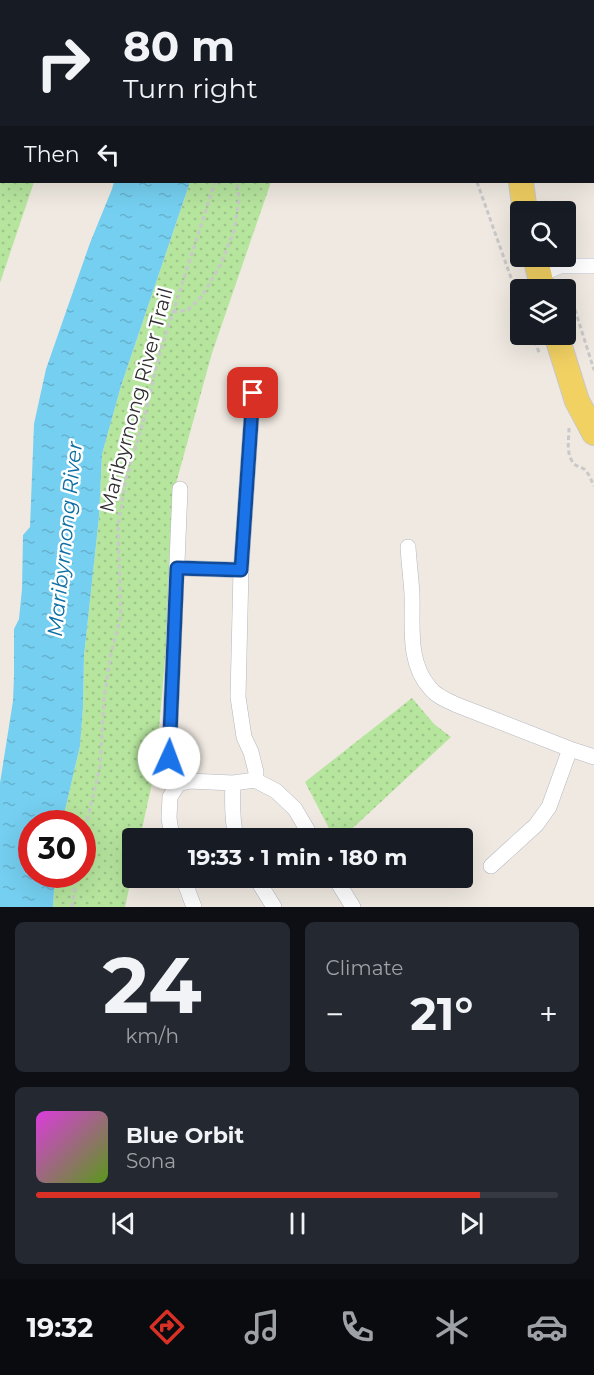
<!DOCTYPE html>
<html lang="en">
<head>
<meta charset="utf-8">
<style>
  body { margin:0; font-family:Montserrat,sans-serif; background:#242831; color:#f1f3f6; height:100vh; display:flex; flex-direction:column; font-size:22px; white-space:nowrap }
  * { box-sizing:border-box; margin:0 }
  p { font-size:20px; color:#9ea1a6 }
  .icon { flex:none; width:33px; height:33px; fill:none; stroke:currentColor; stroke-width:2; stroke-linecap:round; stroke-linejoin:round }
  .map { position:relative; height:907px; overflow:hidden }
  .drawer { display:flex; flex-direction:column; gap:15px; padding:15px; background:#0d0f14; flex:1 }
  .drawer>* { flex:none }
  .guide { position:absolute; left:0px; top:0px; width:594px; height:183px; box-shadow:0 6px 24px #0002; background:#171b24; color:#f1f3f6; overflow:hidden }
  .fabs { position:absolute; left:510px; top:201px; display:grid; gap:12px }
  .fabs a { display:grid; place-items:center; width:66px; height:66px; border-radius:6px; background:#171b24; box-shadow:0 6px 24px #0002; font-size:30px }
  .speed { position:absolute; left:18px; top:810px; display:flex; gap:12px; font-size:30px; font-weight:700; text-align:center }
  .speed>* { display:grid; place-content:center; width:78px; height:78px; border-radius:50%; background:#171b24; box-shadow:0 6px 24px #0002; line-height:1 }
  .speed .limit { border:9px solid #d22; background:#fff; color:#111 }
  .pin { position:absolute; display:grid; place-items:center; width:51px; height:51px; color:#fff; margin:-26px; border-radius:12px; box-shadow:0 3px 9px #0006 }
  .me { position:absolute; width:66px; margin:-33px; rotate:2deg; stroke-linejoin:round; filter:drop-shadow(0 0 4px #0008) }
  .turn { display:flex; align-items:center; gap:21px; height:126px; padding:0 24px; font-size:27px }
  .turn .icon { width:78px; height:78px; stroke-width:2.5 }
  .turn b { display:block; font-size:42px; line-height:51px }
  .then { display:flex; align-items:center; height:57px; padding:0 24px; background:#0003; gap:12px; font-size:22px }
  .big { font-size:45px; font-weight:700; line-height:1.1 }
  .drawer .card { flex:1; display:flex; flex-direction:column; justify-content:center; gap:9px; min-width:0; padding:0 21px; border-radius:9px; background:#242831 }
  .drawer .dial { align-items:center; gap:0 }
  .dial b { font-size:78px; line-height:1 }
  .song { display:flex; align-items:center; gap:18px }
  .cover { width:72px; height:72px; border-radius:9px; background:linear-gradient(135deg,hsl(300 70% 55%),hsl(90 70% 35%)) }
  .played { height:6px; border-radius:3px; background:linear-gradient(90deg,#d93025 85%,#363941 85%) }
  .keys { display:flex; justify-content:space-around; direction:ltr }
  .heat { display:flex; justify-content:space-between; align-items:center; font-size:33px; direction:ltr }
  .drawer .tiles { flex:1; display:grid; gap:15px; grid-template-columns:1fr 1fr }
  .card:last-child { grid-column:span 2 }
  .trip { position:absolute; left:122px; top:828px; width:351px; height:60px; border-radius:6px; background:#171b24; box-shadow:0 6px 24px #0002; font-weight:700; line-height:60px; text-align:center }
  .tab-bar { display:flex; height:96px; justify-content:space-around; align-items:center; background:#090b0e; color:#9ea1a6 }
  .tab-bar .icon { width:42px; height:42px }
  .tab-bar .selected { color:#d93025 }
  .tab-bar b { font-size:27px; color:#f1f3f6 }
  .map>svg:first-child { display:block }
  .grass { fill:url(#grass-dots) }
  .water { fill:url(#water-ripples) }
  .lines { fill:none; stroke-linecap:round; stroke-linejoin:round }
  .street-casing { stroke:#b4b7c1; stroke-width:16 }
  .primary-casing { stroke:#c9c9c9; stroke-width:26 }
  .path { stroke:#c9c9c9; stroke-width:3; stroke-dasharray:4.5 3; stroke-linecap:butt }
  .street { stroke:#fff; stroke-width:15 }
  .primary { stroke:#f2d163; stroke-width:24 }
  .route-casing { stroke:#114b97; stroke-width:15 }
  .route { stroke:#1a73e8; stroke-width:10 }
  .labels { text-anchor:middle; stroke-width:5; stroke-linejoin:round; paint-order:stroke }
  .street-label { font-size:20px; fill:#2e2e2e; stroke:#fff }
  .water-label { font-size:21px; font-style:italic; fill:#0d6fa3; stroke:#fff }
</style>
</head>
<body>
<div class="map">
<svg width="594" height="907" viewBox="0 0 594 907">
  <defs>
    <pattern id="grass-dots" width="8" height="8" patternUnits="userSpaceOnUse" patternTransform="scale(1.5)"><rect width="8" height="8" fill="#b6e59e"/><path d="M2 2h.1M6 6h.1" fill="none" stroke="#9dc588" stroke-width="1.8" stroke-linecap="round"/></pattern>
    <pattern id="water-ripples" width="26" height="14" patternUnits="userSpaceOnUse" patternTransform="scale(1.5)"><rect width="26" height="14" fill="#75cff0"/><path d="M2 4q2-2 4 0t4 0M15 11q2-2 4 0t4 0" fill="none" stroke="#66b2ce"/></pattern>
  </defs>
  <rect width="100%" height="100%" fill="#efe9e1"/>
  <!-- grass -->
  <path class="grass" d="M223 0H337L338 1 223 2Z
    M0 25 2 28V182H34L0 283Z
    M190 182H271L212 353 175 487 172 576 156 765 140 838H132V875L125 907H53L55 875 82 874V824L62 823 80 746 83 707 84 656 99 517 102 454 121 386Z
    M412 698 434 724 451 737 342 838H334L305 782Z"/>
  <!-- water -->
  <path class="water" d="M114 182H190L121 386 102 454 99 517 84 656 83 707 80 746 62 823 32 824V874L55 875 53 907H0V783L13 701 14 676V629L19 619 22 589 23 535 30 527 34 424 46 369 90 243 112 189Z"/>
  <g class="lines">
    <!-- street casing -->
    <g class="street-casing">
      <path id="street" d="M539 275 560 266H594
        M253 393 241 570 238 697 244 737 251 752 256 772 255 780 276 791 295 809 312 838
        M408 547C409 563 411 578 412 594 413 626 407 662 430 688 436 696 448 701 457 705L570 749 594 757
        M177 568 241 570
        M233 783C232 802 232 819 236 838
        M178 784 169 758 180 489
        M172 838 169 818 170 797 178 784 189 781 233 783 255 780
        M491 866 536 825 549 807 570 749
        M183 878 194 907
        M256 878 274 907
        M335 878 353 907"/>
    </g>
    <!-- primary casing -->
    <g class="primary-casing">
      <path id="primary" d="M513 2V0
        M521 182 525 212
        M535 256 543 290
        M556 334 577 401 594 433"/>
    </g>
    <!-- path -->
    <path class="path" d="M12 0 13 2
      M243 0V2
      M487 2V0
      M557 2V0
      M477 182 520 303
      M545 201 548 212
      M566 281 594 370
      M173 312 188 310 202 296 221 264 234 231 239 200 237 182
      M532 334 540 355
      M569 428C569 439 566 451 572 461 575 466 580 467 584 469 589 473 591 480 594 486
      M82 842 85 828 100 768 104 698 111 654 121 615 118 527 126 479 144 419 159 356 215 182
      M72 907 77 874"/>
    <!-- street -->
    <use href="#street" class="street"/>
    <!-- primary -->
    <use href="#primary" class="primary"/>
  </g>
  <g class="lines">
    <!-- route casing -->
    <g class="route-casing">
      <path id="route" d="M169 758 177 568 241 570 253 393"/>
    </g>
    <!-- route -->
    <use href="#route" class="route"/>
  </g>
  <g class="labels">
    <!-- street labels -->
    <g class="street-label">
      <text transform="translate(136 400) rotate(-75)" y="7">Maribyrnong River Trail</text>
    </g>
    <!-- water labels -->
    <g class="water-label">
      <text transform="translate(65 539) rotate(-84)" y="7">Maribyrnong River</text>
    </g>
  </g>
</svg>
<div class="fabs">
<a><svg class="icon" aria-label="search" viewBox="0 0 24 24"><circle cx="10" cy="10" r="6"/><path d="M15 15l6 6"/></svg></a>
<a><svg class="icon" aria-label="layers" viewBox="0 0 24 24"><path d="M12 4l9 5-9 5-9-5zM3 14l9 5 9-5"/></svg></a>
</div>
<div class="speed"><div class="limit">30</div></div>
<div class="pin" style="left:253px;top:393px;background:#d93025"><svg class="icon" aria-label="arrive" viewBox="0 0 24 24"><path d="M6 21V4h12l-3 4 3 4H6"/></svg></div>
<svg class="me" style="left:169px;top:758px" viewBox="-20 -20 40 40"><circle r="19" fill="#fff"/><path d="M0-13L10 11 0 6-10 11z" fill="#1a73e8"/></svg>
<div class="trip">19:33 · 1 min · 180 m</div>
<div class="guide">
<div class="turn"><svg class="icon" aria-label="right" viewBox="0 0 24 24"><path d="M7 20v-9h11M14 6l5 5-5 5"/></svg><div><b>80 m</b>Turn right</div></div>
<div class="then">Then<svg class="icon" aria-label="left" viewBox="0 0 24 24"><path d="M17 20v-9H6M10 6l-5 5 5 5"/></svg></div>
</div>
</div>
<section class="drawer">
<div class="tiles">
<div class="card dial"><b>24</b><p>km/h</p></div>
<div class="card"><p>Climate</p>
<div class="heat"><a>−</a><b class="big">21°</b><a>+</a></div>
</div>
<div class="card">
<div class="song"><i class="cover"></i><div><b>Blue Orbit</b><p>Sona</p></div></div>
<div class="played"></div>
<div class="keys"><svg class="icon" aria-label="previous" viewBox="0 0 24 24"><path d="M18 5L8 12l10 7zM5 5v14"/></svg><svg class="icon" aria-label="pause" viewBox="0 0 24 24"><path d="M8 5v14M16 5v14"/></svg><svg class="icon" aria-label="next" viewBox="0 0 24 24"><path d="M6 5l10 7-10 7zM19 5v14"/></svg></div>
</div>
</div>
</section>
<nav class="tab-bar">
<b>19:32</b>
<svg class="icon selected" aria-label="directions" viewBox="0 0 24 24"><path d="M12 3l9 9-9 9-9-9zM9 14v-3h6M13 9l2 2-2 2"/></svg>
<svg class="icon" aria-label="music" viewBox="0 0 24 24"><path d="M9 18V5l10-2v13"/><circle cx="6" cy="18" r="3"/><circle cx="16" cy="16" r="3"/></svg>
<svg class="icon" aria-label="phone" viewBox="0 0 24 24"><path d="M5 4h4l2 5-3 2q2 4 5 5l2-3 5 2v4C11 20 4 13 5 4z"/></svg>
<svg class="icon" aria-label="climate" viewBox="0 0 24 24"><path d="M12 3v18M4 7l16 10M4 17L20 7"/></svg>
<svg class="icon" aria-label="car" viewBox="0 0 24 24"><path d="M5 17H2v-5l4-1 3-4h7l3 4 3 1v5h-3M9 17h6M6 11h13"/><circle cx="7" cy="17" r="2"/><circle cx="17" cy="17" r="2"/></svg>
</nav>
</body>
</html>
